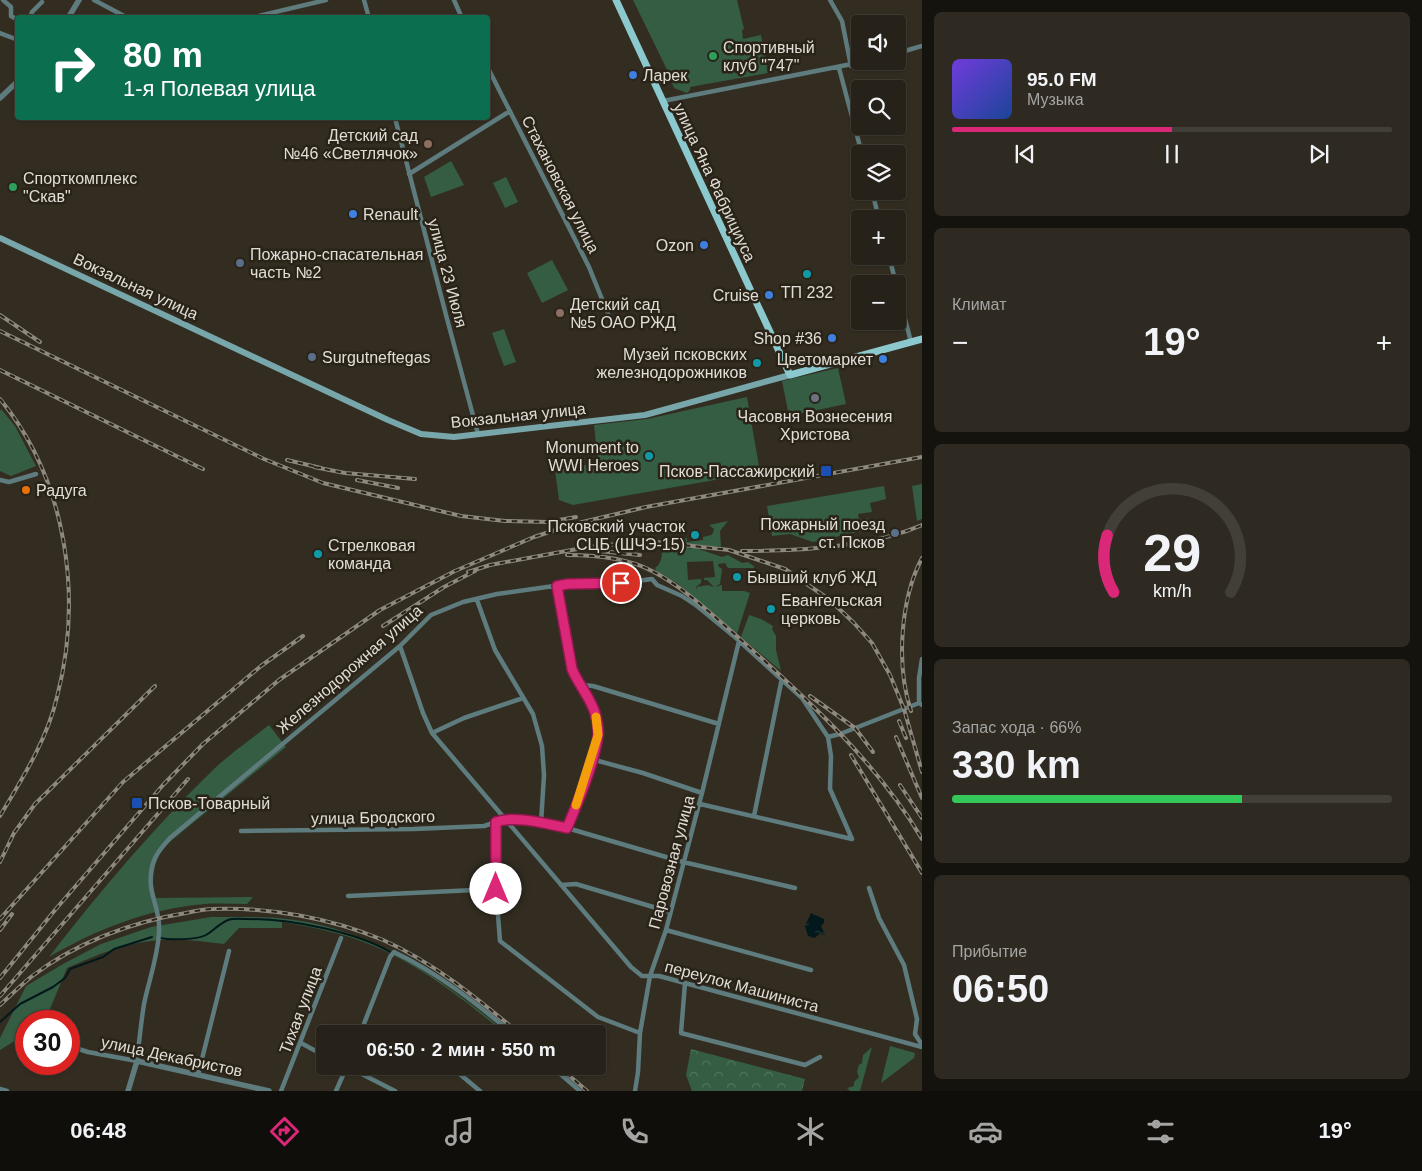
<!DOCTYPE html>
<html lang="ru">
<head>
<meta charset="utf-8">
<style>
  body { margin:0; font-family:Helvetica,sans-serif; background:#2e2a22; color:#f1f3f6; height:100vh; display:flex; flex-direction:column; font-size:19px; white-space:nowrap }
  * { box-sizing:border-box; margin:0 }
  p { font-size:16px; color:#a4a4a2 }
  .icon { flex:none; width:28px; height:28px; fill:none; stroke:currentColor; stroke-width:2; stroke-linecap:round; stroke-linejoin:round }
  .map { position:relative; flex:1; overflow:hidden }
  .sheet { display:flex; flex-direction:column; gap:12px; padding:12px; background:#15130e; width:500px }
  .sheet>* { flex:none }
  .top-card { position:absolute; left:15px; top:15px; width:475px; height:105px; border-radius:5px; box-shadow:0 1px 4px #0004,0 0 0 1px #423f38; background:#0b6e4f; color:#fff; overflow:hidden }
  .buttons { position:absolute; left:851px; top:15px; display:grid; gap:10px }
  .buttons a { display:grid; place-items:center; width:55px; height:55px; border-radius:5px; background:#262219; box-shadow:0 1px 4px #0004,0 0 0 1px #423f38; font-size:25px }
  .speed { position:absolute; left:15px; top:1010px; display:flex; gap:10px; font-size:25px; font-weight:700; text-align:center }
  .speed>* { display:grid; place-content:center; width:65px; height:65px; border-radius:50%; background:#262219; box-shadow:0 1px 4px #0004,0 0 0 1px #423f38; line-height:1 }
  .speed .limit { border:8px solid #d22; background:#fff; color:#111 }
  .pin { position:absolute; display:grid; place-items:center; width:42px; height:42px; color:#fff; margin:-21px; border:2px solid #fff; border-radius:50%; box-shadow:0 1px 5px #0007 }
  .me { position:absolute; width:55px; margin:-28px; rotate:0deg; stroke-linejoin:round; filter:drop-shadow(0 0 4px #0008) }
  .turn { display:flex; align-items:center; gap:18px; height:105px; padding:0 25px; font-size:22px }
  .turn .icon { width:65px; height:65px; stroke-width:2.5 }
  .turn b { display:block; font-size:35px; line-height:42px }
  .big { font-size:38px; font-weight:700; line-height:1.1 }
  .sheet .card { flex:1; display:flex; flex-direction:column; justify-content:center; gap:8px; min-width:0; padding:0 18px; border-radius:8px; background:#2e2a22 }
  .sheet .dial { align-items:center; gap:0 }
  .dial svg { height:130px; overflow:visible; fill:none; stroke:#423f38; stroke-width:7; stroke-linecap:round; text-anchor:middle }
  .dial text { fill:#f1f3f6; stroke:none }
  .song { display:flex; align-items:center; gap:15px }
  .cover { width:60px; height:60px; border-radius:8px; background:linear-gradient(135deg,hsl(260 70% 55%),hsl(220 70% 35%)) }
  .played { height:5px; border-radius:2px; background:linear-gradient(90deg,#db2777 50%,#423f38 50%) }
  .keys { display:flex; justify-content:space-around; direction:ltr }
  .heat { display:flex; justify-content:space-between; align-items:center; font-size:28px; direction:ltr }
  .charge { height:8px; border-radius:4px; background:linear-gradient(90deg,#34c759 66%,#423f38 0) }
  .trip { position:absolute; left:316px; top:1025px; width:290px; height:50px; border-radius:5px; background:#262219; box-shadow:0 1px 4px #0004,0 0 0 1px #423f38; font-weight:700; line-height:50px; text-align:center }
  .menu { display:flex; height:80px; justify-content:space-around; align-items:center; background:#0f0e0a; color:#a4a4a2 }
  .menu .icon { width:35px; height:35px }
  .menu .active { color:#db2777 }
  .menu b { font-size:22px; color:#f1f3f6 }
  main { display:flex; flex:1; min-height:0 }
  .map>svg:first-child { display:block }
  .green { fill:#345d43; fill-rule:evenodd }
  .forest { fill:url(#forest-crowns) }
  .water { fill:url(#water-ripples) }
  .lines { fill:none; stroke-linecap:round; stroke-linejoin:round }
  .stream { stroke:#02181a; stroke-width:2 }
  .minor { stroke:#5e7b7e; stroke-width:4.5 }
  .tertiary { stroke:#5e7b7e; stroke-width:5.5 }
  .secondary { stroke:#78a7ab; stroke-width:6 }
  .primary { stroke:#8bc9ce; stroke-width:7 }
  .rail-casing { stroke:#8e897f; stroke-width:4 }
  .rail { stroke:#292318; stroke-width:2; stroke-dasharray:5.5; stroke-linecap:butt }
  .route-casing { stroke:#8e194d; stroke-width:12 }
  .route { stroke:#db2777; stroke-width:9 }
  .slow { stroke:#f59e0b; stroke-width:9 }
  .leisure-dot { fill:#2e9e5b; stroke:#292318; stroke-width:2 }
  .shop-dot { fill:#3f7fe0; stroke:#292318; stroke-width:2 }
  .education-dot { fill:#8d6e63; stroke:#292318; stroke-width:2 }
  .service-dot { fill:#5c6f8a; stroke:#292318; stroke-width:2 }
  .culture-dot { fill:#0f9aa8; stroke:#292318; stroke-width:2 }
  .worship-dot { fill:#6b7280; stroke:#292318; stroke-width:2 }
  .transit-dot { fill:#1a4fb4; stroke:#292318; stroke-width:2 }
  .food-dot { fill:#e8710a; stroke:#292318; stroke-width:2 }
  .labels { text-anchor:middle; stroke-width:5; stroke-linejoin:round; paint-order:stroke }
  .poi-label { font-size:16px; fill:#e1ddd6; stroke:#292318; text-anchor:start }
  .street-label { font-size:16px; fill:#e1ddd6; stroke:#292318 }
</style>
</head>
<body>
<main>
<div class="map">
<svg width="922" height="1091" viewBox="0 0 922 1091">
  <defs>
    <pattern id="forest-crowns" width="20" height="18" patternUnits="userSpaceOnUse" patternTransform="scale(1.25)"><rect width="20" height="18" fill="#345d43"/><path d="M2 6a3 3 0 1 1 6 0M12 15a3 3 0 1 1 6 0" fill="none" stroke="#51745d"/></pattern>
    <pattern id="water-ripples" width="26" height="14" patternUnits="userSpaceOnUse" patternTransform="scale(1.25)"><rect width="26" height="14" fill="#02181a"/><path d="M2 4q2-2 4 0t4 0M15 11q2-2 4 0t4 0" fill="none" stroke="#27393b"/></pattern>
  </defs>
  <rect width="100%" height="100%" fill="#332d21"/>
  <!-- green -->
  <path class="green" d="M633 0H737L744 29 742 30 743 39 761 35 768 73 690 87V90L687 93 674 88 672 83 673 82Z
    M451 161 464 185 431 197 424 177Z
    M506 177 518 202 505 208 493 183Z
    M552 260 568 290 542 303 527 273Z
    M504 329 516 362 504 366 492 333Z
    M838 368 846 404 789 416 782 381Z
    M747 397 760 472 573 505 559 500 555 470 598 463 594 425 647 419Z
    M1 409 15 426 36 466 11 476 0 471V411Z
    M922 484V519L917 521 912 486Z
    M884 486 886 499 870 503 872 512 858 514 859 520 868 518 871 529 813 542 790 534 772 536 767 506Z
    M728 521 720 531 721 547 662 542 676 538V540L687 538V542L703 540V537L711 535 713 533 714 529 709 525Z
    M662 544 677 545V546H681L683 548 686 546 690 549 693 547 722 557 728 555 742 563 748 562 755 567 752 569 750 568H728L725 563 718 564 719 567 722 569 720 584 715 587 722 585V591H744L750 593 737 634 677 583 657 572 655 568C663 563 662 552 662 544ZM713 561 715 577 704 578V580H707L714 587 708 585 697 587 696 590V587L701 583V579L688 580 687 562Z
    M749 615 761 619 773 626 772 629 776 636V650L781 671 741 637Z
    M269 725 286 747 177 836C172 840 166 845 162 850 154 863 150 883 156 898L253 897 247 904C233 904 219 903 205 904 148 909 97 929 49 957 100 891 155 826 215 768 231 753 251 739 269 725Z
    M211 917C239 917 267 916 295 920 376 931 447 983 508 1034H506C464 1000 421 965 371 945 343 933 312 927 282 922V928H239L224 944C200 941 175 938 151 941 122 944 94 956 67 968L45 1021H26V1034L0 1050V1038L26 986 63 964 101 944 151 927Z
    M890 1046 915 1053 914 1058 881 1083Z
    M872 1047 860 1091H850L847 1088 854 1086V1082L859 1077 857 1072 859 1065 862 1063 863 1055Z"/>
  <!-- forest -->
  <path class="forest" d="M691 1049 805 1079 802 1091H692L686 1075Z"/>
  <!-- water -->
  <path class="water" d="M811 913 824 919V923L821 926 825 935 819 934 815 938 808 936 805 926Z"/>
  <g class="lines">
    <!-- stream -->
    <path class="stream" d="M160 938C170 940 197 940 206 935 213 931 220 923 228 920 233 918 242 919 247 919 290 919 355 931 392 953
      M0 1022 20 1004 53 987 65 978 70 969 103 957 114 949 152 937"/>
    <!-- minor -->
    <path class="minor" d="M3 0 11 7V16L18 20
      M94 0 128 18
      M364 0 369 18
      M454 0 462 18
      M830 0 842 21 851 66
      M30 18 32 12 42 2
      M250 18 326 0
      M0 33 18 40
      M898 53 922 46
      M488 68 589 267 608 314
      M839 68 862 154
      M663 101 867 61
      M395 118 446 315 478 434
      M409 174 510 111
      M872 191 879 219
      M889 256 896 284
      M898 292 911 342
      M0 480 9 482 36 474
      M557 586 573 669C578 684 590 697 595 713 597 720 599 729 598 736 593 765 578 801 567 828
      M477 600 495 650 533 714 542 746 544 775 541 823
      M400 646 423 713 432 733 631 967 642 976H659L922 1047
      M922 659 919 678V703L922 705
      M582 685 593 686 719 724
      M432 733 464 718 523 698
      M828 737 831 756 830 789 852 839
      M591 759 643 773 702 793
      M700 804 852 839
      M754 816 782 678
      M496 822V889
      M241 831 414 829 484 826 505 819 541 823 567 828 683 862 795 888
      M561 885 576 884 670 912
      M869 888 879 918 904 965 917 1019 915 1034 922 1045
      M348 896 496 889 500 941 598 1017 640 1033
      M666 930 811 970
      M685 983 681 1033 805 1065 820 1057
      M360 1034 390 957 394 952C438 973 476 1003 513 1034
      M301 1043 325 1056
      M69 1046 88 1052 137 1061C139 1042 141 1023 144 1004 149 980 158 956 159 932 161 907 146 894 152 867 154 856 162 847 170 838L400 646 431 615 463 602 497 594 568 584 621 583 652 579 657 585 682 596 697 606 736 638 802 698 828 737 840 734 919 703
      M346 1066 395 1091
      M450 1066 480 1091
      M551 1066 580 1091
      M198 1075 229 951
      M0 1089 7 1091
      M281 1091 341 938
      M336 1091 347 1066
      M635 1091 638 1072 640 1033 650 976 666 930 702 793 739 641"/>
    <!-- tertiary -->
    <path class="tertiary" d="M68 18 79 0
      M0 98 18 81
      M128 1091 137 1061 269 1091"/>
    <!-- secondary -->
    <path class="secondary" d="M0 238 388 420 421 434 454 437 645 415 790 375"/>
    <!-- primary -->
    <path class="primary" d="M616 0 790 375 922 339"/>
    <!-- rail casing -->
    <g class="rail-casing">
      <path id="rail" d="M0 315 40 342
        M0 331 264 459 323 483 461 516 505 521 548 522 576 517
        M0 370 203 469
        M0 399C67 480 83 597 57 697 47 740 22 779 0 816
        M287 460 321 468
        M314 467 345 473 415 479
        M357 480 398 488
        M599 551 640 555
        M742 551C796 551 872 547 922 525
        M567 555C594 555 628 558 652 571 685 588 711 614 739 638 805 697 877 762 922 839
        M468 572 490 565 588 547 647 541 729 550 785 569 830 600 854 623 872 643 890 675 904 709 922 772
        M383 626 444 587 475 571
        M810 696 855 728 873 752
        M911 711C896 666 900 600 922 558
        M899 721 906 738
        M896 737 922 798
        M851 755 922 873
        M900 785 922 818
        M0 862 14 833 35 804 155 686
        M0 919 123 782 261 666 303 636
        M0 930 12 914
        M0 978 55 910 163 785 203 744 279 680 380 610 455 571 534 537 574 524 646 507 922 457
        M0 996 188 779
        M0 1005C10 996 20 986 31 977 75 943 131 922 186 913 195 911 204 909 213 909 270 907 330 918 383 940 433 962 478 999 520 1034
        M558 1066 587 1091"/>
    </g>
    <!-- rail -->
    <use href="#rail" class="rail"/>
  </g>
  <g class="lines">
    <!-- route casing -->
    <g class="route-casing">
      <path id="route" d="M496 889V822C515 815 547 824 567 828 578 802 594 764 598 736 599 729 597 720 595 713 590 697 578 684 572 669L557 586 568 584 621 583"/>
    </g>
    <!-- route -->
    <use href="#route" class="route"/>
    <!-- slow -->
    <path class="slow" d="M576 805 598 735 596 717"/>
  </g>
  <!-- markers -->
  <g class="leisure-dot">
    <circle cx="713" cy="56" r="5"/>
    <circle cx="13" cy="187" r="5"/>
  </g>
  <g class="shop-dot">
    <circle cx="633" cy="75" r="5"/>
    <circle cx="353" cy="214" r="5"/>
    <circle cx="704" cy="245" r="5"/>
    <circle cx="769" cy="295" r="5"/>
    <circle cx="832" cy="338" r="5"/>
    <circle cx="883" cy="359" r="5"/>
  </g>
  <g class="education-dot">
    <circle cx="428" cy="144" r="5"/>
    <circle cx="560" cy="313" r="5"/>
  </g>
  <g class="service-dot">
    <circle cx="240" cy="263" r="5"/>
    <circle cx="312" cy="357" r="5"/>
    <circle cx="895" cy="533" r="5"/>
  </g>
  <g class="culture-dot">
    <circle cx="807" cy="274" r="5"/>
    <circle cx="757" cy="363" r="5"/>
    <circle cx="649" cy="456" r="5"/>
    <circle cx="695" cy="535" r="5"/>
    <circle cx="318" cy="554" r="5"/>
    <circle cx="737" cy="577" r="5"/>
    <circle cx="771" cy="609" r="5"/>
  </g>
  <circle class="worship-dot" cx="815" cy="398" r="5"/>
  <g class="transit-dot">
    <rect x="820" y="465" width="12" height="12" rx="2.5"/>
    <rect x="131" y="797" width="12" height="12" rx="2.5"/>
  </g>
  <circle class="food-dot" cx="26" cy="490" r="5"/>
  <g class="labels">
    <!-- poi labels -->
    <g class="poi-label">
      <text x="723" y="53">Спортивный<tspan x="723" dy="18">клуб "747"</tspan></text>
      <text x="643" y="81">Ларек</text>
      <text x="418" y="141" text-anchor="end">Детский сад<tspan x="418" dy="18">№46 «Светлячок»</tspan></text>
      <text x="23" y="184">Спорткомплекс<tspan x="23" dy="18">"Скав"</tspan></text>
      <text x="363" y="220">Renault</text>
      <text x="694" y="251" text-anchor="end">Ozon</text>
      <text x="250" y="260">Пожарно-спасательная<tspan x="250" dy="18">часть №2</tspan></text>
      <text x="807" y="298" text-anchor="middle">ТП 232</text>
      <text x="759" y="301" text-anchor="end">Cruise</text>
      <text x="570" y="310">Детский сад<tspan x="570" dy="18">№5 ОАО РЖД</tspan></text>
      <text x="822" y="344" text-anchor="end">Shop #36</text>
      <text x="747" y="360" text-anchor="end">Музей псковских<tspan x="747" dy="18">железнодорожников</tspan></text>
      <text x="322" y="363">Surgutneftegas</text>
      <text x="873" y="365" text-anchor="end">Цветомаркет</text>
      <text x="815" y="422" text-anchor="middle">Часовня Вознесения<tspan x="815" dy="18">Христова</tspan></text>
      <text x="639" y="453" text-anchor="end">Monument to<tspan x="639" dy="18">WWI Heroes</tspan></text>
      <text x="815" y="477" text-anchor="end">Псков-Пассажирский</text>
      <text x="36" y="496">Радуга</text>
      <text x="885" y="530" text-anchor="end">Пожарный поезд<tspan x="885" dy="18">ст. Псков</tspan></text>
      <text x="685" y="532" text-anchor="end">Псковский участок<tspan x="685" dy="18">СЦБ (ШЧЭ-15)</tspan></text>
      <text x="328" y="551">Стрелковая<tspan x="328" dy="18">команда</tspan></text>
      <text x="747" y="583">Бывший клуб ЖД</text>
      <text x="781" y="606">Евангельская<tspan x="781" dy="18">церковь</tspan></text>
      <text x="148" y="809">Псков-Товарный</text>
    </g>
    <!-- street labels -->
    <g class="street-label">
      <text transform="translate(715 182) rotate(65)" y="6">улица Яна Фабрициуса</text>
      <text transform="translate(561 184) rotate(63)" y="6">Стахановская улица</text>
      <text transform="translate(448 273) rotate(75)" y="6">улица 23 Июля</text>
      <text transform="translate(136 286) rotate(25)" y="6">Вокзальная улица</text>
      <text transform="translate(518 415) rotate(-6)" y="6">Вокзальная улица</text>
      <text transform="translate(349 669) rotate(-41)" y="6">Железнодорожная улица</text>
      <text transform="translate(373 817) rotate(-1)" y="6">улица Бродского</text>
      <text transform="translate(671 862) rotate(-75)" y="6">Паровозная улица</text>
      <text transform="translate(742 986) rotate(15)" y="6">переулок Машиниста</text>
      <text transform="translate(300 1010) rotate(-69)" y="6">Тихая улица</text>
      <text transform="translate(172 1056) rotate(12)" y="6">улица Декабристов</text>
    </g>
  </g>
</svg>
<div class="buttons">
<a><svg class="icon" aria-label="sound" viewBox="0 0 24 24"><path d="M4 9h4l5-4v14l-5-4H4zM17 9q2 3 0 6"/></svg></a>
<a><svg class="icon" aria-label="search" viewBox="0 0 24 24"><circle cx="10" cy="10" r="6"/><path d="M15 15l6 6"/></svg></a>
<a><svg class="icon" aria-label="layers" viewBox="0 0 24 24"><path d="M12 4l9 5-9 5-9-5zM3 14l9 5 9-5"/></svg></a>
<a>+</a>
<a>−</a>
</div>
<div class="speed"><div class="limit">30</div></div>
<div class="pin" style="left:621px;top:583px;background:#d93025"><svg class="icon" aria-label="arrive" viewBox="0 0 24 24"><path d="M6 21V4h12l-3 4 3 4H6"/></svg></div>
<svg class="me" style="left:496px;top:889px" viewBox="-20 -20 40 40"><circle r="19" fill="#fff"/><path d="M0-13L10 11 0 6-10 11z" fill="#db2777"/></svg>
<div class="trip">06:50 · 2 мин · 550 m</div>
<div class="top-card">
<div class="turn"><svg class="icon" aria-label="right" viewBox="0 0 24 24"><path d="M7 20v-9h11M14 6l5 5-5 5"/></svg><div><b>80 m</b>1-я Полевая улица</div></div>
</div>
</div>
<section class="sheet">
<div class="card">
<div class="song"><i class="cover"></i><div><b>95.0 FM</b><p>Музыка</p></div></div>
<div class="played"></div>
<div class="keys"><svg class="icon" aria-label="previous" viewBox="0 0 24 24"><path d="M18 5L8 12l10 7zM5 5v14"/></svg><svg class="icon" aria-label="pause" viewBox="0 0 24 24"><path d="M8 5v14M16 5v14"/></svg><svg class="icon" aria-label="next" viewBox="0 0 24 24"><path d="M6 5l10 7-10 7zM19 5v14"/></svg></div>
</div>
<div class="card"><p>Климат</p>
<div class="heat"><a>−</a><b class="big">19°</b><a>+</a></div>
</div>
<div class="card dial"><svg viewBox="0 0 100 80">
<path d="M14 69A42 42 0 1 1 86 69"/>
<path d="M14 69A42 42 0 0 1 10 34" stroke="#db2777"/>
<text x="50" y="56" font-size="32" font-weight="700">29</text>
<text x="50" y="72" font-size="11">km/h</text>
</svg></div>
<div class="card"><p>Запас хода · 66%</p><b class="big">330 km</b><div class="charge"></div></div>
<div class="card"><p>Прибытие</p><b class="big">06:50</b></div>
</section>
</main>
<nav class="menu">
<b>06:48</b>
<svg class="icon active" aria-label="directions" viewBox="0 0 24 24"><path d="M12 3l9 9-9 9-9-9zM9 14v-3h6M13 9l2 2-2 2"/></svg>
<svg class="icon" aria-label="music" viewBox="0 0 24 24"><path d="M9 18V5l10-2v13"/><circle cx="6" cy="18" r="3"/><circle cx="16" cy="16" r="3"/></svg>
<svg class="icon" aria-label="phone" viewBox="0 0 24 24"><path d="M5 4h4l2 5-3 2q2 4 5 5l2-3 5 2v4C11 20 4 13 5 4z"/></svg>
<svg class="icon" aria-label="climate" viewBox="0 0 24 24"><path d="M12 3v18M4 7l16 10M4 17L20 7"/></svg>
<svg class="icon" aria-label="car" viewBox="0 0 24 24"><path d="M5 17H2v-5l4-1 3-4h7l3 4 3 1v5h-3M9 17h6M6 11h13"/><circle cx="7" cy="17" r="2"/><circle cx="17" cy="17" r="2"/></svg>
<svg class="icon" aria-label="filters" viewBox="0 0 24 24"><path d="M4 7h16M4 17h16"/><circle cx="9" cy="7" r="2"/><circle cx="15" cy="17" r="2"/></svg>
<b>19°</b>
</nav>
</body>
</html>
